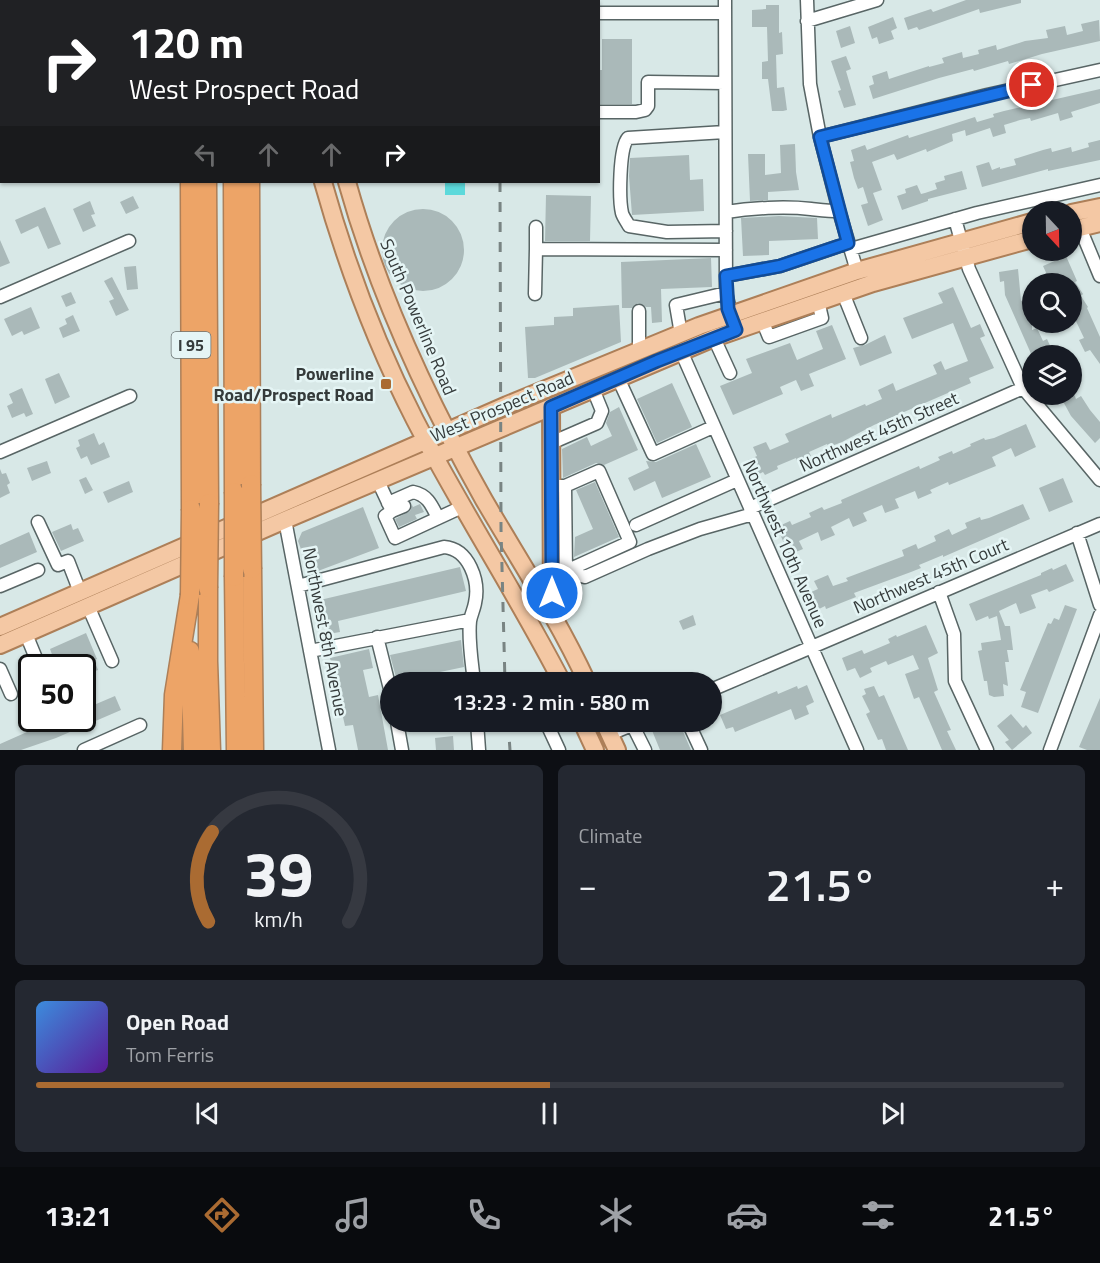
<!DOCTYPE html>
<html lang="en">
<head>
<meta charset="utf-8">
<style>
  body { margin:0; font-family:"Titillium Web",sans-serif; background:#242831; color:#f1f3f6; height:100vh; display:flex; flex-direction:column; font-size:22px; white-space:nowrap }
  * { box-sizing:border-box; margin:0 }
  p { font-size:20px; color:#9ea1a6 }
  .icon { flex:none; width:33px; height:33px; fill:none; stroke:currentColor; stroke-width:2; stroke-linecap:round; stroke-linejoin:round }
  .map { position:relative; height:750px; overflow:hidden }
  .panel { display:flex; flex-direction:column; gap:15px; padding:15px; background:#0d0f14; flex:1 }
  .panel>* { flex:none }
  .hud { position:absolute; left:0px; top:0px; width:600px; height:183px; box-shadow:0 2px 4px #0004; background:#202124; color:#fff; overflow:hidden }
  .needle { width:39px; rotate:158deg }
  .buttons { position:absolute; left:1022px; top:201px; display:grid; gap:12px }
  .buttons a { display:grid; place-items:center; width:60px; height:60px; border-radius:50%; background:#171b24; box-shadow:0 2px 4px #0004; font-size:30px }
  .speed { position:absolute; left:18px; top:654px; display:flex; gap:12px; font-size:30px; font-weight:700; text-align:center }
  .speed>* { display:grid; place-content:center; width:78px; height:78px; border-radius:50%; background:#171b24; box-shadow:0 2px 4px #0004; line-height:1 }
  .speed .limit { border:3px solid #111; border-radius:9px; background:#fff; color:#111 }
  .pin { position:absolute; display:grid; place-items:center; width:51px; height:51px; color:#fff; margin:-26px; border:3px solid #fff; border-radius:50%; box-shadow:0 2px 6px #0007 }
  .me { position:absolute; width:66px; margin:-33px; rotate:0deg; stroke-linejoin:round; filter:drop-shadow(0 0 4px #0008) }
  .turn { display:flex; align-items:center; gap:21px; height:126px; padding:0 30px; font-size:27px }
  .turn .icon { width:78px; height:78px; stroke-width:2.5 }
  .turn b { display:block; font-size:42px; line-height:51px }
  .lanes { display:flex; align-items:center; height:57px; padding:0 30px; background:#0003; justify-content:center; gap:30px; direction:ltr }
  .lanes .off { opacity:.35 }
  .big { font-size:45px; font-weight:600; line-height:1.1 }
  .panel .card { flex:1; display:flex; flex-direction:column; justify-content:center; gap:9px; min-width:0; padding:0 21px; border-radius:9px; background:#242831 }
  .panel .dial { align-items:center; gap:0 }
  .dial svg { height:156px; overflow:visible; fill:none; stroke:#363941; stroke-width:7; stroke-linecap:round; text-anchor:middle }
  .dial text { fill:#f1f3f6; stroke:none }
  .song { display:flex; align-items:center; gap:18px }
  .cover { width:72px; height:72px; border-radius:9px; background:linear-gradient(135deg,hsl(210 70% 55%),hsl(270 70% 35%)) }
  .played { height:6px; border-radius:3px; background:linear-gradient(90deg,#aa6b32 50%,#363941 50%) }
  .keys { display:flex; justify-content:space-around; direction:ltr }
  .heat { display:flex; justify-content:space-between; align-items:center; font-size:33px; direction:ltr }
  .panel .tiles { flex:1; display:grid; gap:15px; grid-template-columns:1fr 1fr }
  .card:last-child { grid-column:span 2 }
  .trip { position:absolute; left:380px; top:672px; width:342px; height:60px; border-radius:30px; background:#171b24; box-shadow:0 2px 4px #0004; font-weight:600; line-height:60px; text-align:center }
  .dock { display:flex; height:96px; justify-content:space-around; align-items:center; background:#090b0e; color:#9ea1a6 }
  .dock .icon { width:42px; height:42px }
  .dock .selected { color:#aa6b32 }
  .dock b { font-size:27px; color:#f1f3f6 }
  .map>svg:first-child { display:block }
  .water { fill:#5cd9db }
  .building { fill:#aab9b9 }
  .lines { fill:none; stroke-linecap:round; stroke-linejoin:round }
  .minor-casing { stroke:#586565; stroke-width:15 }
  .major-casing { stroke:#ad7f58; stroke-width:20 }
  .highway-casing { stroke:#ad7f58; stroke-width:21 }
  .minor { stroke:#fff; stroke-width:12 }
  .major { stroke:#f4c8a4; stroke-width:16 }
  .highway { stroke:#eda467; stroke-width:18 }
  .rail { stroke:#798483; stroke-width:3; stroke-dasharray:10 10; stroke-linecap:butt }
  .highway-bridge-casing { stroke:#ad7f58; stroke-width:21; stroke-linecap:butt }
  .highway-bridge { stroke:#eda467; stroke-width:18 }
  .route-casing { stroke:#114b97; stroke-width:15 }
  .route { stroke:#1a73e8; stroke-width:10 }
  .poi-dot { fill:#aa6b32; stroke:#e5f5f5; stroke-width:2 }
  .labels { text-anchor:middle; stroke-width:5; stroke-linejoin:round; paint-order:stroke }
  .shield { fill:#e5f5f5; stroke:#6a7373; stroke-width:1.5 }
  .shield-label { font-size:16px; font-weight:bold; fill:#353b3b }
  .street-label { font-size:18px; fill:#353b3b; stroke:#e5f5f5 }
  .poi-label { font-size:18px; font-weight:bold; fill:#353b3b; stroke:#e5f5f5; text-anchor:end }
</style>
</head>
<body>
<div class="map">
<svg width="1100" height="750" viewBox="0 0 1100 750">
  <rect width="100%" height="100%" fill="#d8e8e7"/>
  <!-- water -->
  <path class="water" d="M445 182H465V195H445Z"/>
  <!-- building -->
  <path class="building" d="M966 0H1021V3L980 13 979 9 919 30 917 27 908 30 904 18 931 9 933 12Z
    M766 5H779V33L782 32 783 54 776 55 777 88 784 87 787 110 783 111H772L768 79H762V62L768 61 767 27H752V10L766 9Z
    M893 17 897 28 891 31 894 39 879 44 877 37 872 39 868 27Z
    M1099 20 1100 41 1042 54 1009 64 1008 61 974 71 973 69 939 78 873 99 869 86 874 84 872 76 887 71 889 79 929 66V67L944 63 942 58 962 52 963 58 979 54 978 50 996 45 997 50 1025 41 1048 38 1046 30 1065 26 1067 35 1083 31 1081 24Z
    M850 26 855 43 841 48 836 31Z
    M602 39H632V104H598V70H602Z
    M846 56 851 69 846 71 856 105 844 108 838 91 841 90 831 61Z
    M1100 89V103L1071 112 1073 117 1060 121 1058 113 1031 121 1030 118 1020 120 1004 125 1006 133 993 137 990 128 966 136 965 130 952 134 953 141 927 152 926 149 897 160 894 154 872 162 882 190 873 193 883 220 868 226 861 205 868 203 863 187 858 189 854 178 850 162 854 161 851 150 865 145 867 150 908 135 909 138 975 117 977 122 994 117 993 114 1004 111Z
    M1100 140V160L1048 171V169L982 187 976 166 989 162 992 170 1000 167V169L1016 165 1014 159 1043 150 1051 148 1052 152 1071 147 1072 152 1089 147 1088 143Z
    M795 144 796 172 799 190 768 192V200L750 201 748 154H765V175L781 173 780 145Z
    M689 155 690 180 703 179 704 211 632 215 629 176 630 158Z
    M962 171 967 189 928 199V201L902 210 897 196 906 193 905 189 917 185 921 194 925 193 937 189 935 183 945 180 944 176Z
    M546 195 591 196 590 241H545Z
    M133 196 139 208 126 214 120 202Z
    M90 201 95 214 91 215 96 226 83 232 73 209Z
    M45 207 61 244 48 249 38 226 21 234 15 220Z
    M382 250a41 41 0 1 1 82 0a41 41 0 1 1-82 0Z
    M779 216 817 218 818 239 769 241V255L743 256 741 218Z
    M0 240 10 263 0 267Z
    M1066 256 1077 281 1075 282 1083 294 1081 296 1088 307 1087 308 1100 337V364L1090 350 1085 352 1079 340 1084 338 1074 317 1071 318V284H1058L1054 275 1048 277 1043 266Z
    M711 258 712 287 661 289 662 322 652 323 651 307H646L638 303 632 308H622L621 262Z
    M136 266 138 289 127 290 124 267Z
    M1018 269 1021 301 1027 298 1032 310V330L1037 328 1043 341 1047 339 1053 352 1045 356H1032L1005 295 1004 281 1000 282 999 272Z
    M112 277 129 310 116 316 109 301 114 299 104 281Z
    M953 287 971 328 980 324 985 336 980 338 994 368 969 378 971 383 874 425 842 442 829 447 827 444 809 452 811 456 797 461 796 458 777 466 778 469 765 475 763 472 755 476 748 460 757 456 753 447 766 442 770 450 789 442 785 434 831 414 832 418 865 404 866 406 882 399 878 390 893 383 896 391 937 374 933 365 941 361 945 370 968 361 953 323 912 339 903 318 943 303 938 293Z
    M71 292 76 303 66 307 61 296Z
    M619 305 621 342 535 378H528L525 327 554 325V317L573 316V308Z
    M31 307 40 328 24 335 22 331 12 336 4 319Z
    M73 315 80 331 63 338 59 328 67 324 65 319Z
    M832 325 846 359 809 374 814 386 801 391 796 380 780 387 783 394 733 415 720 386 752 373 746 359 790 343 797 360 823 349 816 331Z
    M885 335 892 353 860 366 853 348 865 345Z
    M59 373 70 397 55 404 45 379Z
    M672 383 692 427 657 443 637 399Z
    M22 388 33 414 26 417 24 413 12 418 7 406 13 403 9 394Z
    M1059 394H1074L1076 399 1081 396 1090 410 1100 422V438L1095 443 1071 416Z
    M619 407 638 450 604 465 596 463 563 478 562 449 587 437 591 446 612 436 606 423 610 412Z
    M1026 424 1036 447 1015 457 1011 448 992 457 996 466 949 485 948 482 930 490 932 493 918 499 915 491 895 499 899 508 885 513 882 505 863 513 867 521 853 527 849 518 831 527 835 535 821 541 818 532 799 541 803 549 789 555 777 527 790 521 792 525 811 517 809 513 822 507 824 510 842 503 841 500 919 466 920 469 940 460 938 457 952 451 953 454 971 446 970 444 984 438 985 440 994 438Z
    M94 433 99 445 104 442 110 457 91 465 87 456 81 459 76 448 80 446 78 440Z
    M696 444 711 477 662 498 655 481 634 491 628 478 649 468 646 461 656 462Z
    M47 461 51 473 32 481 27 468Z
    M0 469 2 474 6 473 10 483 7 485 10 493 0 498Z
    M86 477 93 490 85 494 79 480Z
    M1063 478 1073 502 1049 512 1039 488Z
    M129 481 133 492 108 503 103 492Z
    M595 482 619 537 574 557 575 537 593 529 576 490Z
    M420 504 424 512 415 515 417 519 399 527 395 519 410 511 412 505 413 507Z
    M1023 504 1030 519 943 557V555L919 565 921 568 911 572 854 593 856 597 826 609 825 606 817 610 809 593 818 589 814 581 828 575 833 586 848 581 846 578 904 556 902 550 916 544 918 549 936 541 934 536 949 529 952 535 967 528 965 523 980 517 981 520 989 518Z
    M363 507 379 548 310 574 298 541 302 532Z
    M71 524 73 530 78 528 84 541 61 551 52 532Z
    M29 532 37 552 0 568V545Z
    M1066 564 1074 581 1049 592 1047 589 1031 595 1036 608 1020 614 1016 603 999 611 1005 626H1010L1013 650H1007L1009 662H1005L1008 686 1003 684 1004 696 994 697 989 695 987 681H984L978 651 982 650 981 643 1001 640 997 616 989 619 988 616 976 621 969 604 1041 575V573L1052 568 1053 570Z
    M460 567 466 591 338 621 340 632 328 634 320 600Z
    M1065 605 1077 609 1038 713 1021 707 1026 692 1020 690 1048 623 1051 624 1054 618 1059 620Z
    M693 615 696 625 683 630 679 621Z
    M926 625 938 653 928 658 938 690 934 692 951 730 947 731 956 750H942L919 697 914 699 905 674 919 669 913 655 888 665 886 661 870 668 872 672 860 678 855 668 847 671 842 658 862 650 864 654 890 643 888 639 896 635 897 637Z
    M86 633 97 659 94 660 98 670 82 676V668H57L50 649Z
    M461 640 464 667 397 681 390 655Z
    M369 649 373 668 363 670 369 697 378 695 388 750H358L353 725 345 726 330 658Z
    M807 685 814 702 806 706 809 714 795 720 791 709 735 732 733 727 726 729 720 715 777 691 778 694 797 686 798 689Z
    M874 686 879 697 884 695 908 750H886L882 739 878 740 866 714 870 712 862 696 866 694 864 689Z
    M115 696 121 710 56 738 21 750H0V744L27 732 64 718H82V710Z
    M1100 698V750H1087L1079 747Z
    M1011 714 1023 728 1026 725 1032 733 1012 750 1005 742 1009 740 997 726Z
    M668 722H679L691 750H660L651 728Z
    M453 736 454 750H436L435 738Z"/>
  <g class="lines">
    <!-- minor casing -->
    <g class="minor-casing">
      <path id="minor" d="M333 0V2
        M725 0 726 293 733 322
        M807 0 810 84 820 137 839 211 857 271
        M581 2V0
        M598 13H725
        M807 21 877 0
        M598 112H636L645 110 648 106V82L725 83
        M0 128 2 127
        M725 132 628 138C619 148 619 200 622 213 623 217 627 222 629 226L667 232 726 231
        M820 137 987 95 1100 70
        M726 212C751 208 785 206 811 209 821 210 829 211 839 211
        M955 219 969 269 1023 388 1100 480
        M536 227V249L726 250
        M1080 228 1100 276
        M851 249 977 213 1100 185
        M726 276 780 266 848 243
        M843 293 861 338
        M535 294 536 249
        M0 297 129 241
        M762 320 769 337 822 318 818 301
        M681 334 676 305 726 293
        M714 338 730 373
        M639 350V311
        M681 351 857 750
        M618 378 653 454 713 427
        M551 443 597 423 602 411 593 389
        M0 452 130 396
        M378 481 392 511 385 516 395 538 462 507
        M558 486H565L566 571H559
        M565 486 599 471 630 542 566 571
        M388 503 413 492C428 495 432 506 438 518
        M750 508 1023 388
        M392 511 404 506
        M285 520 329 750
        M38 522 58 565 68 561 80 592
        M636 525 737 480
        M1077 533 1100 605
        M566 571 585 577 648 549 700 529 753 514
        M0 586 38 570
        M298 586 444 547C469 549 480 581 475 603 474 609 471 615 470 621 468 640 472 663 474 682
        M939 592 954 634 955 681 987 750
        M88 606 112 661
        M26 634 40 668
        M377 637 390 689
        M310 651 470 620
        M0 669 11 694
        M455 682 474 679
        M711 690 1100 524
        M397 722 402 750
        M477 722 479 750
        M546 722 559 750
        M688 722 701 750
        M632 724 645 750
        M610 734 639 722
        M84 750 140 725
        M1050 750 1100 615"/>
    </g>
    <!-- major casing -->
    <g class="major-casing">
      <path id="major" d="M277 0 278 2
        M323 182C346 264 376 344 415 420 461 509 516 593 562 682
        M347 182C378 293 427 399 484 500 519 560 558 619 587 682
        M1071 213 1100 207
        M1071 230 1100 223
        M551 407 552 613
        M0 627 507 405 699 326 857 271 1032 222
        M0 645 285 520 714 338 873 283 1032 239
        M582 722 595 750
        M604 722 617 750"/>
    </g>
    <!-- highway casing -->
    <g class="highway-casing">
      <path id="highway" d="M189 0V2
        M207 0V2
        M232 0V2
        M250 0V2
        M190 182 191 509
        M207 182 209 503
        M233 182 234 492
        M250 182 251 484
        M252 569 254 750
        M234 577 236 750
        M208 588V661L211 750
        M190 651 193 750
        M172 750 174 695 190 595"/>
    </g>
    <!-- minor -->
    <use href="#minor" class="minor"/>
    <!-- major -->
    <use href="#major" class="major"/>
    <!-- highway -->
    <use href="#highway" class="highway"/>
    <!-- rail -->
    <path class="rail" d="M483 0V2
      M498 0V2
      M500 182 501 529 505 682
      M508 722 510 750"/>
    <!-- highway-bridge casing -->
    <g class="highway-bridge-casing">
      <path id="highway-bridge" d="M251 484 252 569
        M234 492V577
        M208 588 209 503
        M190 595 191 509"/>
    </g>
    <!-- highway-bridge -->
    <use href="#highway-bridge" class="highway-bridge"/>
  </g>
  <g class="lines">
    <!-- route casing -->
    <g class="route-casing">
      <path id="route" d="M552 593 551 407 657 361 736 330 728 309 726 276 780 266 848 243 820 137 1032 85"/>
    </g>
    <!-- route -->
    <use href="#route" class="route"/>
  </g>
  <!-- markers -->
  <rect class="poi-dot" x="380" y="378" width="12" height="12" rx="3"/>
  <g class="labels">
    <!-- shield labels -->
    <rect class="shield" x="171.5" y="332" width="39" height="26" rx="4.5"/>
    <g class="shield-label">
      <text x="191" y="351">I 95</text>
    </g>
    <!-- street labels -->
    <g class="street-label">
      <text transform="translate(418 317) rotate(67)" y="6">South Powerline Road</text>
      <text transform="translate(502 407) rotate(-23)" y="6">West Prospect Road</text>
      <text transform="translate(879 432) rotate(-24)" y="6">Northwest 45th Street</text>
      <text transform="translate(785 544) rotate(66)" y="6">Northwest 10th Avenue</text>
      <text transform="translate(931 576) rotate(-23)" y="6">Northwest 45th Court</text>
      <text transform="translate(325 632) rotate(79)" y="6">Northwest 8th Avenue</text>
    </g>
    <!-- poi labels -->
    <g class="poi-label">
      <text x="374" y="380">Powerline<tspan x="374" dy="21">Road/Prospect Road</tspan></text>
    </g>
  </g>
</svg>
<div class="buttons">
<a><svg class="needle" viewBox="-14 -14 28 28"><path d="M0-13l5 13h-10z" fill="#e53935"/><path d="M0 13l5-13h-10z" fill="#9ea1a6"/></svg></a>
<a><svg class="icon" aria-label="search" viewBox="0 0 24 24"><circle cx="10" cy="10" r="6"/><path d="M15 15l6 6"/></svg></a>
<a><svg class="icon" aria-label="layers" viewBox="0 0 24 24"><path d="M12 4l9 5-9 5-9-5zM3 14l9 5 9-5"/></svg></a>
</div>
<div class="speed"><div class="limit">50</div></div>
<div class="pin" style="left:1032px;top:85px;background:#d93025"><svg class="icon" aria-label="arrive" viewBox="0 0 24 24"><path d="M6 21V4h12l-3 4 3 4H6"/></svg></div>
<svg class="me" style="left:552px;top:593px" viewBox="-20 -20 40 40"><circle r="17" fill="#1a73e8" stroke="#fff" stroke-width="3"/><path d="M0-11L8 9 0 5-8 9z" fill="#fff"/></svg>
<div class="trip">13:23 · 2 min · 580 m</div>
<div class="hud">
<div class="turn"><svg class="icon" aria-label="right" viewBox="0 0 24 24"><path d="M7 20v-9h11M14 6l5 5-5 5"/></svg><div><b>120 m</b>West Prospect Road</div></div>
<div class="lanes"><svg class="icon off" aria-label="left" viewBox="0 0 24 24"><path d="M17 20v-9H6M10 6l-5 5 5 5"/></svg><svg class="icon off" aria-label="ahead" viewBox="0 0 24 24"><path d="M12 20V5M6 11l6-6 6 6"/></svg><svg class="icon off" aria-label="ahead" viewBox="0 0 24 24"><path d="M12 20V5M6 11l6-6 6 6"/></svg><svg class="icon" aria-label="right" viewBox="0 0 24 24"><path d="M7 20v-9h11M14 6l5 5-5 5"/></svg></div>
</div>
</div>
<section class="panel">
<div class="tiles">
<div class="card dial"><svg viewBox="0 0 100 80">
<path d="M14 69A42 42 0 1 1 86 69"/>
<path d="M14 69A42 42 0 0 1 16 23" stroke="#aa6b32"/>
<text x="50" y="56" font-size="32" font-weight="700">39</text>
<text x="50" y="72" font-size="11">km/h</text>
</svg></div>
<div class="card"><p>Climate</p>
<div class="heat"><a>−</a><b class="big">21.5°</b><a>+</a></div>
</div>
<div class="card">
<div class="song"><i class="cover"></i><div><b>Open Road</b><p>Tom Ferris</p></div></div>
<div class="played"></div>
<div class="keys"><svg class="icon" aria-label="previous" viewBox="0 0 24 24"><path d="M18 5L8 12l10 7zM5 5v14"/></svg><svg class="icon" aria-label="pause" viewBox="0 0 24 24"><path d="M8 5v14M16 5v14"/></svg><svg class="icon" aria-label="next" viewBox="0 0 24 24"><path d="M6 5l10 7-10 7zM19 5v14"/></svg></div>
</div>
</div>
</section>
<nav class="dock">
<b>13:21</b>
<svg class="icon selected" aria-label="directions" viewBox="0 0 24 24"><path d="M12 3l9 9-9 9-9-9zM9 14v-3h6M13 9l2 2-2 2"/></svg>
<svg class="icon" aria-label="music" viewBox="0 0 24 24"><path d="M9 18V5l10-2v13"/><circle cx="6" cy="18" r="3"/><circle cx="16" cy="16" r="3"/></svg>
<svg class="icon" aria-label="phone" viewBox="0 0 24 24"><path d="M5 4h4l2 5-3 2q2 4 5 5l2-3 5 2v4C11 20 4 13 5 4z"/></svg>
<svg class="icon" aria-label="climate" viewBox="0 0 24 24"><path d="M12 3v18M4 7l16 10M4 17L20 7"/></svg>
<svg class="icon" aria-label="car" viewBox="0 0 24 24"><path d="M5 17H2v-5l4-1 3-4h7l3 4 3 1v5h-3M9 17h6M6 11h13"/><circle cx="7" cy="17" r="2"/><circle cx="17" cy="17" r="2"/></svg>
<svg class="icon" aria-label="filters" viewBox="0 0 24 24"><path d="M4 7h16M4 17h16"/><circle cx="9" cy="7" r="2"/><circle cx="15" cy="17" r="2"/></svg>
<b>21.5°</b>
</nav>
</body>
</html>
